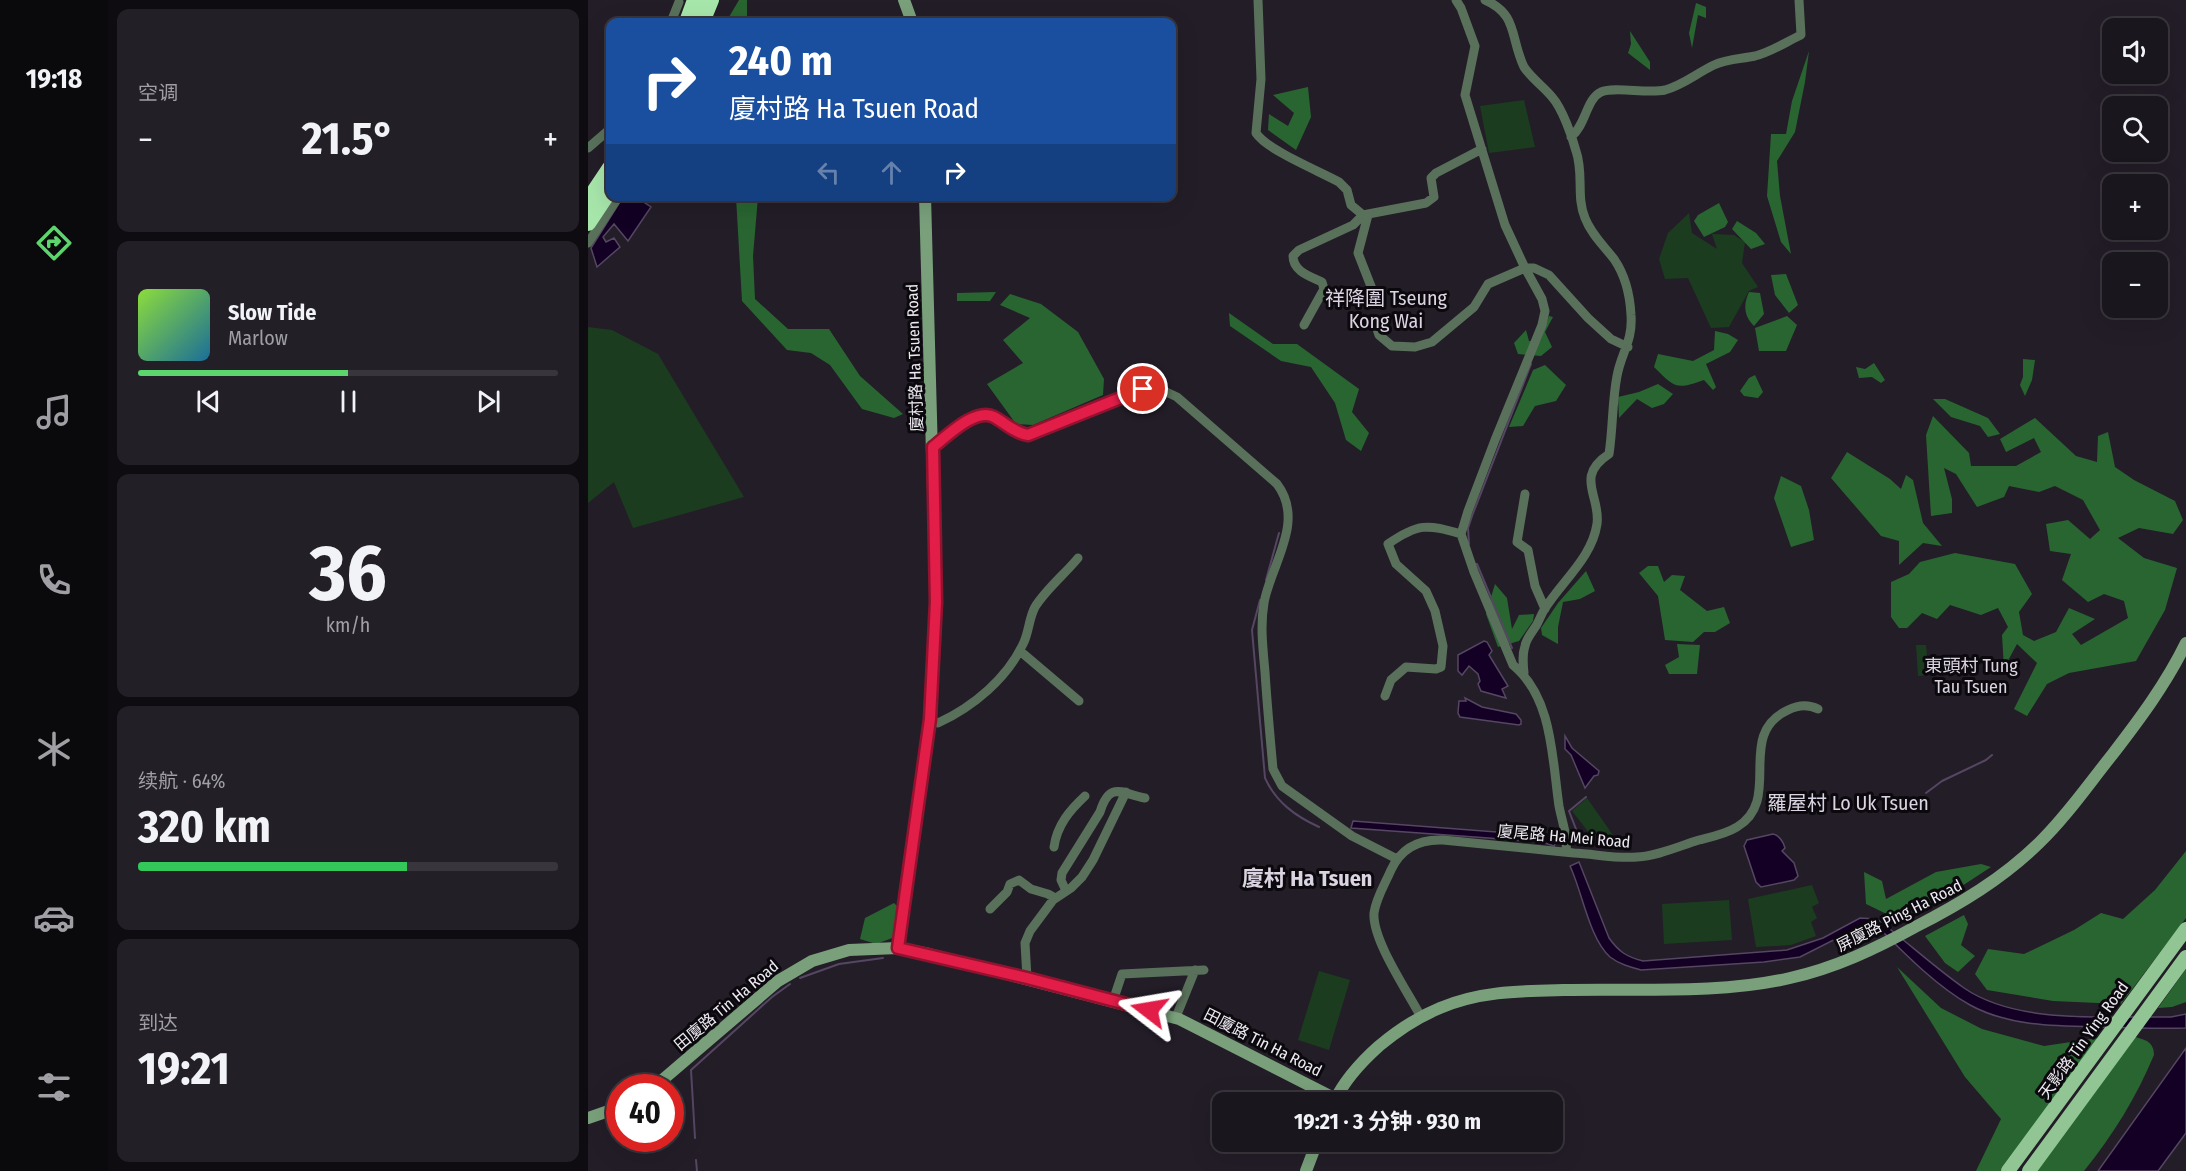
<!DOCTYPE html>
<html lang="zh">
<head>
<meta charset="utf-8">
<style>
  body { margin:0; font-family:"Fira Sans Condensed","Noto Sans SC",sans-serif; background:#231f27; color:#f1f3f6; height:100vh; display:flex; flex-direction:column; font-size:22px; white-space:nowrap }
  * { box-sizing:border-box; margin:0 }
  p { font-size:20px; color:#9f9fa4 }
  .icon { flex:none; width:33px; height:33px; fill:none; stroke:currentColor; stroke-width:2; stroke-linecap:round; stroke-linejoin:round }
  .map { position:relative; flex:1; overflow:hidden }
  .panel { display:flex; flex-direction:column; gap:9px; padding:9px; background:#0e0c10; width:480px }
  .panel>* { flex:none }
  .top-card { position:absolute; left:18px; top:18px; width:570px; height:183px; border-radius:12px; box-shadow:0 6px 24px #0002,0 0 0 2px #38353c; background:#1a4fa0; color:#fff; overflow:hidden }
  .buttons { position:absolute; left:1514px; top:18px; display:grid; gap:12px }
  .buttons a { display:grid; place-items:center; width:66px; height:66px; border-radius:12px; background:#1a161e; box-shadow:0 6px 24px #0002,0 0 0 2px #38353c; font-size:30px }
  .speed { position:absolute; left:18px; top:1074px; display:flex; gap:12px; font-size:30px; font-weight:700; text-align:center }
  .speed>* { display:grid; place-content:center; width:78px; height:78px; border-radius:50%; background:#1a161e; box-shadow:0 6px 24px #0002,0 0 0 2px #38353c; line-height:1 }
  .speed .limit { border:9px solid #d22; background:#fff; color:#111 }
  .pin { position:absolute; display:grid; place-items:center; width:51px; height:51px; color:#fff; margin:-26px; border:3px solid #fff; border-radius:50%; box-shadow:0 2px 6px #0007 }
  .me { position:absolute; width:66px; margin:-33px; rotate:284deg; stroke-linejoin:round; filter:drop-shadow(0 0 4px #0008) }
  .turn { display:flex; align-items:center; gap:21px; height:126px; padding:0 24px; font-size:27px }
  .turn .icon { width:78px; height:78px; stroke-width:2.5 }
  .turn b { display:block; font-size:42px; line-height:51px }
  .lanes { display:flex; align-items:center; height:57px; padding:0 24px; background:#0003; justify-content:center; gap:30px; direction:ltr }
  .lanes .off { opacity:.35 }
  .big { font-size:45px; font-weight:700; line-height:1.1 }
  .panel .tile { flex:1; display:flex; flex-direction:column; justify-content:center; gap:9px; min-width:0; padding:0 21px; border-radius:12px; background:#231f27 }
  .panel .dial { align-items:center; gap:0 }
  .dial b { font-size:78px; line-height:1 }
  .song { display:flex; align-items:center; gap:18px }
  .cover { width:72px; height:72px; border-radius:9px; background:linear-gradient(135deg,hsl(90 70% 55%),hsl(200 70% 35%)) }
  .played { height:6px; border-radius:3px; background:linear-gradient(90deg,#5cd56d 50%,#38353c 50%) }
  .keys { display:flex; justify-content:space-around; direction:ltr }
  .heat { display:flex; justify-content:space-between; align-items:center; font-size:33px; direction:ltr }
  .charge { height:9px; border-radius:4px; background:linear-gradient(90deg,#34c759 64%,#38353c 0) }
  .trip { position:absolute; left:624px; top:1092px; width:351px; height:60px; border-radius:12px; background:#1a161e; box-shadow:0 6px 24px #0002,0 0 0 2px #38353c; font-weight:700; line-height:60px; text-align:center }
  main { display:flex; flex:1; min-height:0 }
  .menu { display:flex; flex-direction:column; width:108px; justify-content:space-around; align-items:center; background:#0a090c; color:#9f9fa4 }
  .menu .icon { width:42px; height:42px }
  .menu .active { color:#5cd56d }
  .menu b { font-size:27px; color:#f1f3f6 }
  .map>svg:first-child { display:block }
  .green { fill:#1c3c1f }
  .forest { fill:#296531 }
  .water { fill:#130024; stroke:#554662; stroke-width:1.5 }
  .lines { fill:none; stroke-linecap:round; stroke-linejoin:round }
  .stream { stroke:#554662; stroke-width:2 }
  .street { stroke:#59715a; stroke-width:9 }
  .secondary { stroke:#79a07b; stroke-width:12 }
  .primary { stroke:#91c594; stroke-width:14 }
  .highway { stroke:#a7e6ab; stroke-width:16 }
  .route-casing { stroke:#92132f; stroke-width:15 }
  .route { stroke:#e11d48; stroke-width:10 }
  .labels { text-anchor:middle; stroke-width:6; stroke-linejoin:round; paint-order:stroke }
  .street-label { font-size:16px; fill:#eeeaf2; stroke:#0b090d }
  .neighbourhood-label { font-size:18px; fill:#dad3e2; stroke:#0b090d }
  .quarter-label { font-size:20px; fill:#dad3e2; stroke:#0b090d }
  .district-label { font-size:22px; font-weight:bold; fill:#dad3e2; stroke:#0b090d }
</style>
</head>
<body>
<main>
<nav class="menu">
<b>19:18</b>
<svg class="icon active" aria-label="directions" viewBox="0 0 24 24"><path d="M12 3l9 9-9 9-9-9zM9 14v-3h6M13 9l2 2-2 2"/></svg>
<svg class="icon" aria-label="music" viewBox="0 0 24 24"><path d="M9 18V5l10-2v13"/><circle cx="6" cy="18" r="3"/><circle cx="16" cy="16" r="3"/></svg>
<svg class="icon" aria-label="phone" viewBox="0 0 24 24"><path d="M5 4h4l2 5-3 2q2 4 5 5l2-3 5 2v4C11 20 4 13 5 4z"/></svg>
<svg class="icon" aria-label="climate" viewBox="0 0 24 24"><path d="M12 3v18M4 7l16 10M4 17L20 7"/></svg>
<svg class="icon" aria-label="car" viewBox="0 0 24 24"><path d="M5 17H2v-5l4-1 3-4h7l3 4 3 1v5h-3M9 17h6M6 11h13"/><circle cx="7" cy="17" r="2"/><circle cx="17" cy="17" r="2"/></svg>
<svg class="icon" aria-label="filters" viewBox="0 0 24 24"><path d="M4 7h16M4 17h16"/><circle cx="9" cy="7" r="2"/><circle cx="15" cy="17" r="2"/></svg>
</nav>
<section class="panel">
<div class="tile"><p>空调</p>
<div class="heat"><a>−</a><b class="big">21.5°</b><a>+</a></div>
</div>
<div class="tile">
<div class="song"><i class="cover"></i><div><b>Slow Tide</b><p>Marlow</p></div></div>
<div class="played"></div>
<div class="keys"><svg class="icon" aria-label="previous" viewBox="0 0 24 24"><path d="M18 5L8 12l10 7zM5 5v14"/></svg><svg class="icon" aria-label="pause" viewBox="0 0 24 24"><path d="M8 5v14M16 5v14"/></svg><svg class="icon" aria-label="next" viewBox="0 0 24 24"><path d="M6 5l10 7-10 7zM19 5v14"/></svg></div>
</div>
<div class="tile dial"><b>36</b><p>km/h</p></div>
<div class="tile"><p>续航 · 64%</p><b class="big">320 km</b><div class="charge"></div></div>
<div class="tile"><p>到达</p><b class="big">19:21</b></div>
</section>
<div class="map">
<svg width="1598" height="1171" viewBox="0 0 1598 1171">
  <rect width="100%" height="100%" fill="#231d28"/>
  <!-- green -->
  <path class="green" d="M936 100 947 147 901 153 892 106Z
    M1101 213 1104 233 1129 249 1124 234 1146 235 1157 242 1154 263 1170 287 1161 291 1141 327 1123 328 1100 278 1077 279 1071 259 1080 233Z
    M0 327 24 330 70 354 156 497 45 528 26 482 0 503Z
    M1328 645H1338L1341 675 1330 676Z
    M999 798 1027 838 1009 843 984 811Z
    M1224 885 1231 903 1224 907 1229 918 1223 922 1228 936 1203 945 1168 947 1160 899Z
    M1141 900 1144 940 1076 944 1074 904Z
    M731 971 762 980 741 1050 710 1040Z"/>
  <!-- forest -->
  <path class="forest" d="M151 0H159V22H138Z
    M1108 3 1118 7V18L1110 15 1104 48 1101 33Z
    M1042 31 1062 62V70L1040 53 1043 44Z
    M1221 51 1217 82 1207 132 1189 161 1192 196 1203 254 1193 242 1179 196 1183 134H1198L1204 101Z
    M720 87 723 117 708 150 680 130 681 114 700 126 706 113 685 95Z
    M148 197H170L165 256 167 299 200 329H241L272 376 315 414 306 418 274 409 242 365 223 353 199 350 154 301Z
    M1131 203 1140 222 1137 227 1116 237 1106 221 1110 215Z
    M1149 221 1168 233 1177 244 1163 249 1144 229Z
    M1198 274 1210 305 1201 313 1187 295 1183 275Z
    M408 292 402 301H369V293Z
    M1161 292 1172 293 1176 314 1166 326C1156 316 1155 305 1161 292Z
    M422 294 453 304 490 332 516 379 515 395 445 425 428 424 399 384 435 363 415 340 442 318 412 305Z
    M641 313 685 344H709L771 389 764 412 781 433 773 451 758 440 747 403 723 367 693 361 642 326Z
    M961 316 965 317 957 332 964 347 953 356 930 354 926 343 938 330 941 341H952Z
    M1199 316 1209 325 1198 351H1171L1167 328Z
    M1127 331 1140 334 1150 340 1142 352 1118 364 1128 387 1125 390 1116 380C1088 390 1087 388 1066 367L1070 354 1105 361 1126 350Z
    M1435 359 1447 360 1444 380 1437 396 1432 385 1435 377Z
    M1286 363 1297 380 1293 383 1284 377 1271 378 1268 367 1277 369Z
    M957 365 978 385 968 401 947 406 935 426 921 427 945 370Z
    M1167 375 1175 392 1170 398 1156 396 1152 391 1161 378Z
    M1070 384 1085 394 1076 404 1064 408 1049 399 1031 418 1030 397 1051 392Z
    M1345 399H1357L1400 418 1412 434 1400 437 1392 426 1363 417Z
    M1345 416 1381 453 1383 466H1428L1453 452 1446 438 1418 452 1412 439 1447 418 1488 456 1509 462 1510 436 1520 432 1527 467 1546 480 1587 501 1595 520 1585 534 1551 528 1530 538 1556 558 1589 568 1577 610 1548 661 1481 673 1459 684 1439 716 1426 709 1449 663 1429 644 1416 668 1414 635 1420 627 1410 608 1393 615 1362 605 1349 619 1334 613 1319 628H1311L1303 617V582L1321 574 1332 562 1367 553 1427 564 1444 594 1431 612 1435 635 1446 641 1468 632 1481 608 1507 619 1484 634 1493 645 1540 618 1536 601 1516 594 1500 602 1474 580 1483 554 1462 551 1458 524 1480 520 1502 539 1512 530 1495 500 1467 486 1451 492 1421 486 1416 497 1389 507 1368 474 1356 468 1364 499V513L1343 516 1338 435Z
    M1259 452 1302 479 1313 489 1318 475 1325 480 1335 523 1354 546 1335 543 1311 565V541L1293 536 1243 478Z
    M1193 476 1213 486 1221 510 1226 540 1203 547 1186 498Z
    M1060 566H1070L1076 582 1084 575 1097 576 1092 590 1119 611 1136 607 1142 623 1127 632H1116L1105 642 1077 640 1070 596 1051 573Z
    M998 571 1007 591 992 599 975 602 970 627V644L954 635 953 628 970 603Z
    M907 584 919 598 924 629 931 615 946 614 945 621 931 641 910 647 898 614Z
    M1089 644 1112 645 1109 674H1081L1077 665 1091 657Z
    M1598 851V918L1533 1004 1465 1001 1399 990 1387 974 1400 949 1436 954 1486 930 1513 913 1535 919 1567 890Z
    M1393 864 1403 867 1351 901 1311 920 1278 904 1276 872 1294 881 1298 899 1348 872Z
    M306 903 311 908 307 937 288 944 272 939 277 918Z
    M1376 915 1380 924 1373 945 1387 956 1370 972 1357 963 1337 936Z
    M1309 967 1353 1008 1394 1029 1456 1046 1510 1038 1413 1171H1388L1413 1119 1377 1077Z
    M1598 969V1002L1584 1007 1570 1008Z
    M1547 1037C1558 1040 1566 1042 1566 1055 1548 1098 1525 1135 1496 1171H1448Z"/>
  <!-- water -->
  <path class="water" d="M35 197H48L63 207 40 241 26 224 15 237 18 242 26 238 32 247 9 267 3 248Z
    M896 641 899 642 904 651 901 655 920 686 914 689 918 698 893 691 890 684 892 681 890 674 881 666 874 675 870 671V655Z
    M877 698 894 707 928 714 933 720V724L931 725 872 717 870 713 871 701H878Z
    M977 736 984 748 1011 771 1010 775 1006 776 997 788 983 755 977 749Z
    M765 821 960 836 969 840 966 846 954 842 763 828Z
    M1185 834C1191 835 1196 843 1197 848L1194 851 1206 863 1210 876 1206 880 1173 887 1168 882 1156 846 1159 840Z
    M991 862 1021 938C1031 952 1039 957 1055 961L1199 950 1235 938 1272 918 1289 919C1318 941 1346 967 1376 988 1430 1025 1519 1016 1583 1017L1598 1014V1028C1570 1029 1543 1028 1516 1027 1471 1026 1422 1027 1382 1005 1348 986 1315 952 1288 925L1279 923 1212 957 1176 962 1053 970C1042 967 1031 964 1022 957 1001 938 994 891 982 866Z
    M1598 1048V1133L1570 1171H1510Z"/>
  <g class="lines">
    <!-- stream -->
    <path class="stream" d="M881 544 880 528 884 516 943 364
      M887 564H889L924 648
      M678 580 691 533
      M672 600 664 630 677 778C688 802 707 816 731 827
      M1338 793 1354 781 1398 760 1404 755
      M993 842 981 811 998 797
      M212 978 251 964 295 958
      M107 1138 103 1070 184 997 202 984
      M108 1160 109 1171"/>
    <!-- street -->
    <path class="street" d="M670 0 673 79 668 133C679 150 731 171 751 182L759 190 763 205 775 215 838 203 846 197 843 178 848 173 894 149
      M868 0 873 8 887 46 877 95 917 225 937 268 954 299 957 311 954 325 907 440 880 511 873 534 886 572 925 665C965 698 964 759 971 806 974 822 980 836 978 852
      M897 0C930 14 922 38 936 67 943 78 956 87 964 97 974 108 984 136 988 151 996 173 988 197 997 218 1003 234 1016 246 1026 259 1037 275 1042 295 1043 315 1045 341 1033 353 1029 376 1024 402 1025 428 1021 454 986 477 1013 496 1009 524 1004 558 973 582 956 610 953 615 951 621 948 626 944 632 938 639 937 646 934 655 935 664 936 673
      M83 22 91 2
      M983 137C998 125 998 99 1013 92 1027 86 1059 94 1077 90 1095 85 1109 73 1126 65 1139 59 1153 59 1167 56 1183 52 1198 42 1213 35L1211 0
      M0 148 22 129
      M780 215 770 253 786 294
      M0 243 31 196
      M716 325 736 289 734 282C721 276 705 271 705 256L711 250 765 225 775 215
      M788 326 791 335 804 346 827 347 844 342 886 307 900 284 937 268H946L961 275 1000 318 1023 339 1040 347
      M345 447C358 437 372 423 386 416 410 407 423 438 446 434L534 396 555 389H572L589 397 689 484C718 522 682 566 676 603 672 626 675 649 677 672 679 704 682 736 685 769L694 786 764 836 809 859
      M937 494 929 542 940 550 947 586 957 609
      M432 651 491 701
      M797 696 803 680 818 667 848 669 853 667 855 646 847 611 838 591 808 564 800 544C830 523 839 524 873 534
      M342 719 350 723C385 707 420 678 436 642 441 631 441 618 447 607 458 589 477 574 490 558
      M466 847C469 825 482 810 497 796
      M478 891 473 880 474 873 512 812C522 780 534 794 557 798
      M402 909 419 892 422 884 431 880 443 889 460 894 467 898
      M439 978 437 943 442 931 465 900 483 888 494 877 505 860 538 792
      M525 1001 534 974 616 970
      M588 1017 607 970
      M833 1017C820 992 784 940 786 913 788 898 797 884 803 870 813 848 831 839 855 840 898 844 942 849 986 853 1007 854 1029 859 1049 857 1070 856 1091 846 1111 840 1123 837 1138 834 1149 827 1196 799 1146 735 1200 710 1210 705 1220 704 1230 709"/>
    <!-- secondary -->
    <path class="secondary" d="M316 0 324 22
      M310 948 341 725 348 602 337 196
      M65 1088 190 981 224 961 261 950 310 948 341 954 591 1019 748 1099
      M746 1102C756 1081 773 1062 791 1046 809 1031 830 1017 852 1008 892 991 933 991 975 990 1050 988 1128 995 1202 978 1247 968 1287 949 1327 927 1372 904 1414 879 1451 843 1478 817 1500 785 1524 755 1551 720 1578 684 1598 643
      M0 1118 32 1107
      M718 1171 729 1142"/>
    <!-- primary -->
    <path class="primary" d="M1420 1171 1598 929
      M1441 1171 1598 957"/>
    <!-- highway -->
    <path class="highway" d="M99 22 107 0
      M114 22 123 0
      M0 201 22 168
      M0 223 22 190"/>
  </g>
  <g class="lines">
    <!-- route casing -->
    <g class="route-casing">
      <path id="route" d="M555 389 440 435C427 433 417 423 406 417 388 407 359 436 345 447L348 602 342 719 310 948 439 978 561 1010"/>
    </g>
    <!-- route -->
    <use href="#route" class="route"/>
  </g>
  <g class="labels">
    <!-- street labels -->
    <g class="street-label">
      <text transform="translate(326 358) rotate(-92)" y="6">廈村路 Ha Tsuen Road</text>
      <text transform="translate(976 836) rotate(5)" y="6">廈尾路 Ha Mei Road</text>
      <text transform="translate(1311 915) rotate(-27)" y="6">屏廈路 Ping Ha Road</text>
      <text transform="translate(138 1005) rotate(-40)" y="6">田廈路 Tin Ha Road</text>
      <text transform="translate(1495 1040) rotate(-54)" y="6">天影路 Tin Ying Road</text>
      <text transform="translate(675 1042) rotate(27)" y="6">田廈路 Tin Ha Road</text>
    </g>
    <!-- neighbourhood labels -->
    <g class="neighbourhood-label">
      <text x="1383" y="672">東頭村 Tung<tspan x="1383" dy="21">Tau Tsuen</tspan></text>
    </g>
    <!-- quarter labels -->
    <g class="quarter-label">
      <text x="798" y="305">祥降圍 Tseung<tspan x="798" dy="23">Kong Wai</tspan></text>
      <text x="1260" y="810">羅屋村 Lo Uk Tsuen</text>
    </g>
    <!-- district labels -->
    <g class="district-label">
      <text x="719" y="886">廈村 Ha Tsuen</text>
    </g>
  </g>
</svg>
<div class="buttons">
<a><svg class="icon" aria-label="sound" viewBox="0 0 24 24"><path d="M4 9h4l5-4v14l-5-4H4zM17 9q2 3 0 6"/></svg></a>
<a><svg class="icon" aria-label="search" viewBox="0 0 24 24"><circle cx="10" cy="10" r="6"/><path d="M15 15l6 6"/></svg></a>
<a>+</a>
<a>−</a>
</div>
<div class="speed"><div class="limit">40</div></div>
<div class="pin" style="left:555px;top:389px;background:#d93025"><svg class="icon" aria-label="arrive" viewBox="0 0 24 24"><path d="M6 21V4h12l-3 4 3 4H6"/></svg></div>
<svg class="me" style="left:561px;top:1010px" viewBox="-20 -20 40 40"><path d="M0-17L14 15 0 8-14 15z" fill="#e11d48" stroke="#fff" stroke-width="4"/></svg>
<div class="trip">19:21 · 3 分钟 · 930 m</div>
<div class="top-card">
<div class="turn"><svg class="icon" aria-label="right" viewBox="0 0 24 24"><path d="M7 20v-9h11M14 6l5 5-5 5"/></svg><div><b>240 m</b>廈村路 Ha Tsuen Road</div></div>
<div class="lanes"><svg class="icon off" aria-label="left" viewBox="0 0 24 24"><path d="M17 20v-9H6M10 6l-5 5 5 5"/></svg><svg class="icon off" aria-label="ahead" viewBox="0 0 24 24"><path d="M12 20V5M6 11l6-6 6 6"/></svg><svg class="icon" aria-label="right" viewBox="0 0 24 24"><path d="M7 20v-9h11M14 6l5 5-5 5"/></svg></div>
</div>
</div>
</main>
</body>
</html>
